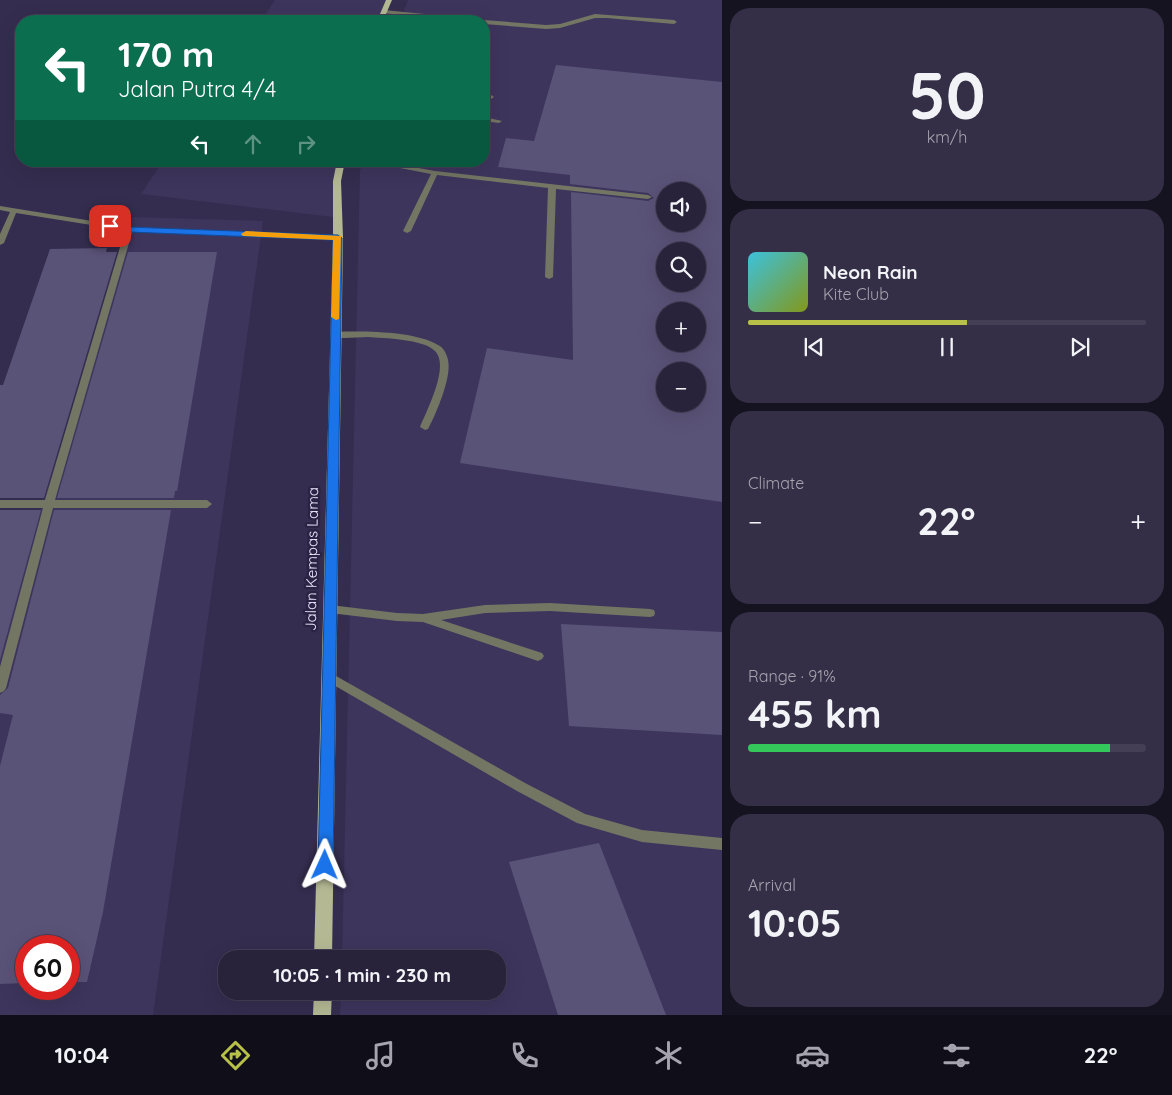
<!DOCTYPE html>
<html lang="en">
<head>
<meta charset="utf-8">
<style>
  body { margin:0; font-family:Quicksand,sans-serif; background:#342f46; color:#f1f3f6; height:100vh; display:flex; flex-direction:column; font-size:19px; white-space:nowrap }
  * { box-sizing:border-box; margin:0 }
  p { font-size:16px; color:#a5a4af }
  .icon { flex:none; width:28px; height:28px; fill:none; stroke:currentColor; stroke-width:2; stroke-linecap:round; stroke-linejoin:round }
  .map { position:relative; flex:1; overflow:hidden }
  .sheet { display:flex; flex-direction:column; gap:8px; padding:8px; background:#161320; width:450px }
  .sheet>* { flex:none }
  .hud { position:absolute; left:15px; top:15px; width:475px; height:152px; border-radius:20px; box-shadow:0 5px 20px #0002,0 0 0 1px #443f55; background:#0b6e4f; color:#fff; overflow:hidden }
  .tools { position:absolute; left:656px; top:182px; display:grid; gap:10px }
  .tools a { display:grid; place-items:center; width:50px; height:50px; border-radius:50%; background:#28223b; box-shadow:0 5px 20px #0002,0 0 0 1px #443f55; font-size:25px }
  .speed { position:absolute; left:15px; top:935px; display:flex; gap:10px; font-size:25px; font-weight:700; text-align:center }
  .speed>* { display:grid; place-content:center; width:65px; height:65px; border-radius:50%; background:#28223b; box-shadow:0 5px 20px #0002,0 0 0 1px #443f55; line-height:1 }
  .speed .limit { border:8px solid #d22; background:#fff; color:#111 }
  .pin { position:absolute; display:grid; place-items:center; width:42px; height:42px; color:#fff; margin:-21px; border-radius:10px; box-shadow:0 2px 8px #0006 }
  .me { position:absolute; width:55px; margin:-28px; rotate:1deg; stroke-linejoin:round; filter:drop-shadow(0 0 4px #0008) }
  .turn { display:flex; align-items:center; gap:18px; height:105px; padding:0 20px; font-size:22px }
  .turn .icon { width:65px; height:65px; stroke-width:2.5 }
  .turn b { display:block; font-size:35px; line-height:42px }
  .lanes { display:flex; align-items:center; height:48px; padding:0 20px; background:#0003; justify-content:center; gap:25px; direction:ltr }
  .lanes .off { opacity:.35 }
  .big { font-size:38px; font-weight:700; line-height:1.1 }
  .sheet .tile { flex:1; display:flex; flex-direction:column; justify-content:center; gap:8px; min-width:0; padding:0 18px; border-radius:20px; background:#342f46 }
  .sheet .dial { align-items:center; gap:0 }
  .dial b { font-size:65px; line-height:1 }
  .song { display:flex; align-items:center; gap:15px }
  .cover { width:60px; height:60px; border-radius:8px; background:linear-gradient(135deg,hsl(190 70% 55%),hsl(70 70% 35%)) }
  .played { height:5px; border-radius:2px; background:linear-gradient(90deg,#b8c147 55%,#443f55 55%) }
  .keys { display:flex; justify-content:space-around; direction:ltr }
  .heat { display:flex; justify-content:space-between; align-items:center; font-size:28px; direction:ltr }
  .charge { height:8px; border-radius:4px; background:linear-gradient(90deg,#34c759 91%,#443f55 0) }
  .trip { position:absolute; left:218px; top:950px; width:288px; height:50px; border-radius:20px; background:#28223b; box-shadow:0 5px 20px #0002,0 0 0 1px #443f55; font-weight:700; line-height:50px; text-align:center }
  .tabs { display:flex; height:80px; justify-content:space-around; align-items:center; background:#100e18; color:#a5a4af }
  .tabs .icon { width:35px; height:35px }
  .tabs .current { color:#b8c147 }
  .tabs b { font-size:22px; color:#f1f3f6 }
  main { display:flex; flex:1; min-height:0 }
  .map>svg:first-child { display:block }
  .built { fill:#3e355d; fill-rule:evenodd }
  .building { fill:#5a5378; fill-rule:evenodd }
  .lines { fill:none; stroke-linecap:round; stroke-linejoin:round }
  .service { fill:#747664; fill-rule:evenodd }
  .minor { fill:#747664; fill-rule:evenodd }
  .primary { fill:#b4b994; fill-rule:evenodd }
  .route { fill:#1a73e8; stroke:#114b97 }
  .slow { fill:#f59e0b }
  .labels { text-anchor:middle; stroke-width:5; stroke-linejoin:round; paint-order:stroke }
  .street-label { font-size:15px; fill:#eae7fd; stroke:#2b2344 }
</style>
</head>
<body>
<main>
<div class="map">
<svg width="722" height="1015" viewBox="0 0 722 1015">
  <rect width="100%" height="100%" fill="#352d4f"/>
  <!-- built -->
  <path class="built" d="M275 0H388L381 21H261Z
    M408 0H722V1015H340L341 991H496V959H342L360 171 362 161H484V21H400ZM665 191H698V224H665ZM665 251H698V284H665ZM665 311H698V344H665ZM665 371H698V404H665Z
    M163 161H343L333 217 141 194Z
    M132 217 263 221 153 1015H0V642ZM26 946H69V989H26Z"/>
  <!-- building -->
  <path class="building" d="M556 65 722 82V502L460 463 487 348 573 360 571 192 648 201 654 198 648 193 570 184V175L498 167 506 138 534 141ZM665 191H698V224H665ZM665 251H698V284H665ZM665 311H698V344H665ZM665 371H698V404H665Z
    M107 248 106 252H117L44 498H0V385H3L50 249Z
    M128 252H217L177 491H175L174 498H57Z
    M0 510H41L0 660Z
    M54 510H171L103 912 87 982H69V946H26V983L0 984V766L13 715 0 713V695L8 688Z
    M561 624 722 632V735L569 726Z
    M599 843 666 1015H558L509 862Z"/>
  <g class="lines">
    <!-- service -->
    <path class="service" d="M384 10 475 19 478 21H460L382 13V11Z
      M595 14 674 20 677 22 674 24 607 18H595L560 28 546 29 484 24V21H482L484 20 546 25 560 24Z
      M484 95H491L494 97 491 99H484Z
      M484 117 502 121 499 123 484 121Z
      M364 161H380L435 171 648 195 652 197 648 199 556 189 553 277 549 279 545 277 548 188 437 175 411 231 407 233 403 231 431 174Z
      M126 227H132L133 229 55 500H207L212 504 207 508H53L6 688 4 691 0 693V667L43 508H0V500H45Z
      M336 332C362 331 415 331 438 345 443 347 447 354 448 360 452 377 436 414 428 429L425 430 420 427C427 410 450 366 435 351 424 339 383 338 368 337 356 337 344 339 333 337L332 335Z
      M550 603 650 609 654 610 655 613 654 616 650 617 550 611 485 613 441 620 542 653 544 656 542 659 538 661 423 622 397 621 330 613 326 612 325 609 326 606 330 605 397 613 423 614 485 605Z
      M329 672 525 783 585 814 642 830 722 838V850L642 842 577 823 517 791 325 680 323 677 325 674Z"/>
    <!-- minor -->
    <path class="minor" d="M0 206 129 227 338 236 342 238 338 240 129 231 16 213 4 243 0 245V234L10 212 0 210Z"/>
    <!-- primary -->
    <path class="primary" d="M386 0H392L383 21H377Z
      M337 161H345L341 181 343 238 332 959H314L333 238V181Z
      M314 991H332L331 1015H313Z"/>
  </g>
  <!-- route -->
  <path class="route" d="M110 223 129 227 338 235 342 238 333 865 331 870 325 872 320 870 318 865 333 240 129 232 107 228V224Z"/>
  <!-- slow -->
  <path class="slow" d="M246 231 341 236 339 319 336 320 331 317 333 240 243 236 241 234Z"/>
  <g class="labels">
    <!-- street labels -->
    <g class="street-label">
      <text transform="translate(312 559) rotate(-89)" y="5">Jalan Kempas Lama</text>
    </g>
  </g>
</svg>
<div class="tools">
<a><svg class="icon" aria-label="sound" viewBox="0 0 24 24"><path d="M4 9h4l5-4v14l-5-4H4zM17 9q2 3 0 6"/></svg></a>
<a><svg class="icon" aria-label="search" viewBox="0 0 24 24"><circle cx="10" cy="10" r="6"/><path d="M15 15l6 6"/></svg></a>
<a>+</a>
<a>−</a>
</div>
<div class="speed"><div class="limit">60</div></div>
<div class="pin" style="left:110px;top:226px;background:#d93025"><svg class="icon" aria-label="arrive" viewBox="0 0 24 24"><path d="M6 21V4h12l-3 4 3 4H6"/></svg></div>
<svg class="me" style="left:325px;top:865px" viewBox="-20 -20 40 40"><path d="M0-17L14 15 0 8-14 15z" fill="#1a73e8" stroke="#fff" stroke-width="4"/></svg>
<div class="trip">10:05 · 1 min · 230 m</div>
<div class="hud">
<div class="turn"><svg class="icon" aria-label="left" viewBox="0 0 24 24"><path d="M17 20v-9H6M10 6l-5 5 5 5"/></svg><div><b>170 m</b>Jalan Putra 4/4</div></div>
<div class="lanes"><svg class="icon" aria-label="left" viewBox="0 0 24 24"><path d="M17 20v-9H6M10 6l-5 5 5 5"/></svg><svg class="icon off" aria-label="ahead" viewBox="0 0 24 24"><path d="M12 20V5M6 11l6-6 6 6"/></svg><svg class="icon off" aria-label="right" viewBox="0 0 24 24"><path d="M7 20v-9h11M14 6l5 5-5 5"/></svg></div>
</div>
</div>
<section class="sheet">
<div class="tile dial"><b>50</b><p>km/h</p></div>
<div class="tile">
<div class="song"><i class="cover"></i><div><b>Neon Rain</b><p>Kite Club</p></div></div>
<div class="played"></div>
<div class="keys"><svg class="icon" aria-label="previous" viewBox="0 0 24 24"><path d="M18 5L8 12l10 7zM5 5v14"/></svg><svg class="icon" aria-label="pause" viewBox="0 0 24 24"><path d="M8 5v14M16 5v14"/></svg><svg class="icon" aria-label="next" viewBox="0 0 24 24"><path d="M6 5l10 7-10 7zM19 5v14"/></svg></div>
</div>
<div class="tile"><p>Climate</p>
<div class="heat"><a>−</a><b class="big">22°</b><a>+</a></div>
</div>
<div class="tile"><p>Range · 91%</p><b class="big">455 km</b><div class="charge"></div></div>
<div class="tile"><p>Arrival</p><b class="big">10:05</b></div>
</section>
</main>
<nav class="tabs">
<b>10:04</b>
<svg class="icon current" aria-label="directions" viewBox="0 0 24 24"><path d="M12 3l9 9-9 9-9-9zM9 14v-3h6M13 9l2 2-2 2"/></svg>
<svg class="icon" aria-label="music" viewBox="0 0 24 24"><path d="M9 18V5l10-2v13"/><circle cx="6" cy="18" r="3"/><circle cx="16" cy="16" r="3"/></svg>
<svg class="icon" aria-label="phone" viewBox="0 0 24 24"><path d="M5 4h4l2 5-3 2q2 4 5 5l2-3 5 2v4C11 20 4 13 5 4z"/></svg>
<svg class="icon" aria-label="climate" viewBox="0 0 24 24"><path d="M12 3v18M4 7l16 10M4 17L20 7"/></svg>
<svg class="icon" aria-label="car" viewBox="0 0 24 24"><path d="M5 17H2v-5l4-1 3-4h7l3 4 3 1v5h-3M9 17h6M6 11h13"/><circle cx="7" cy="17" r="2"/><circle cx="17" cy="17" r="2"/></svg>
<svg class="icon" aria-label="filters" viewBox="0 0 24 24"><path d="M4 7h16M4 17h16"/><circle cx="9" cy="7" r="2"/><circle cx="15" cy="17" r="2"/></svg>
<b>22°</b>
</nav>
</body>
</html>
